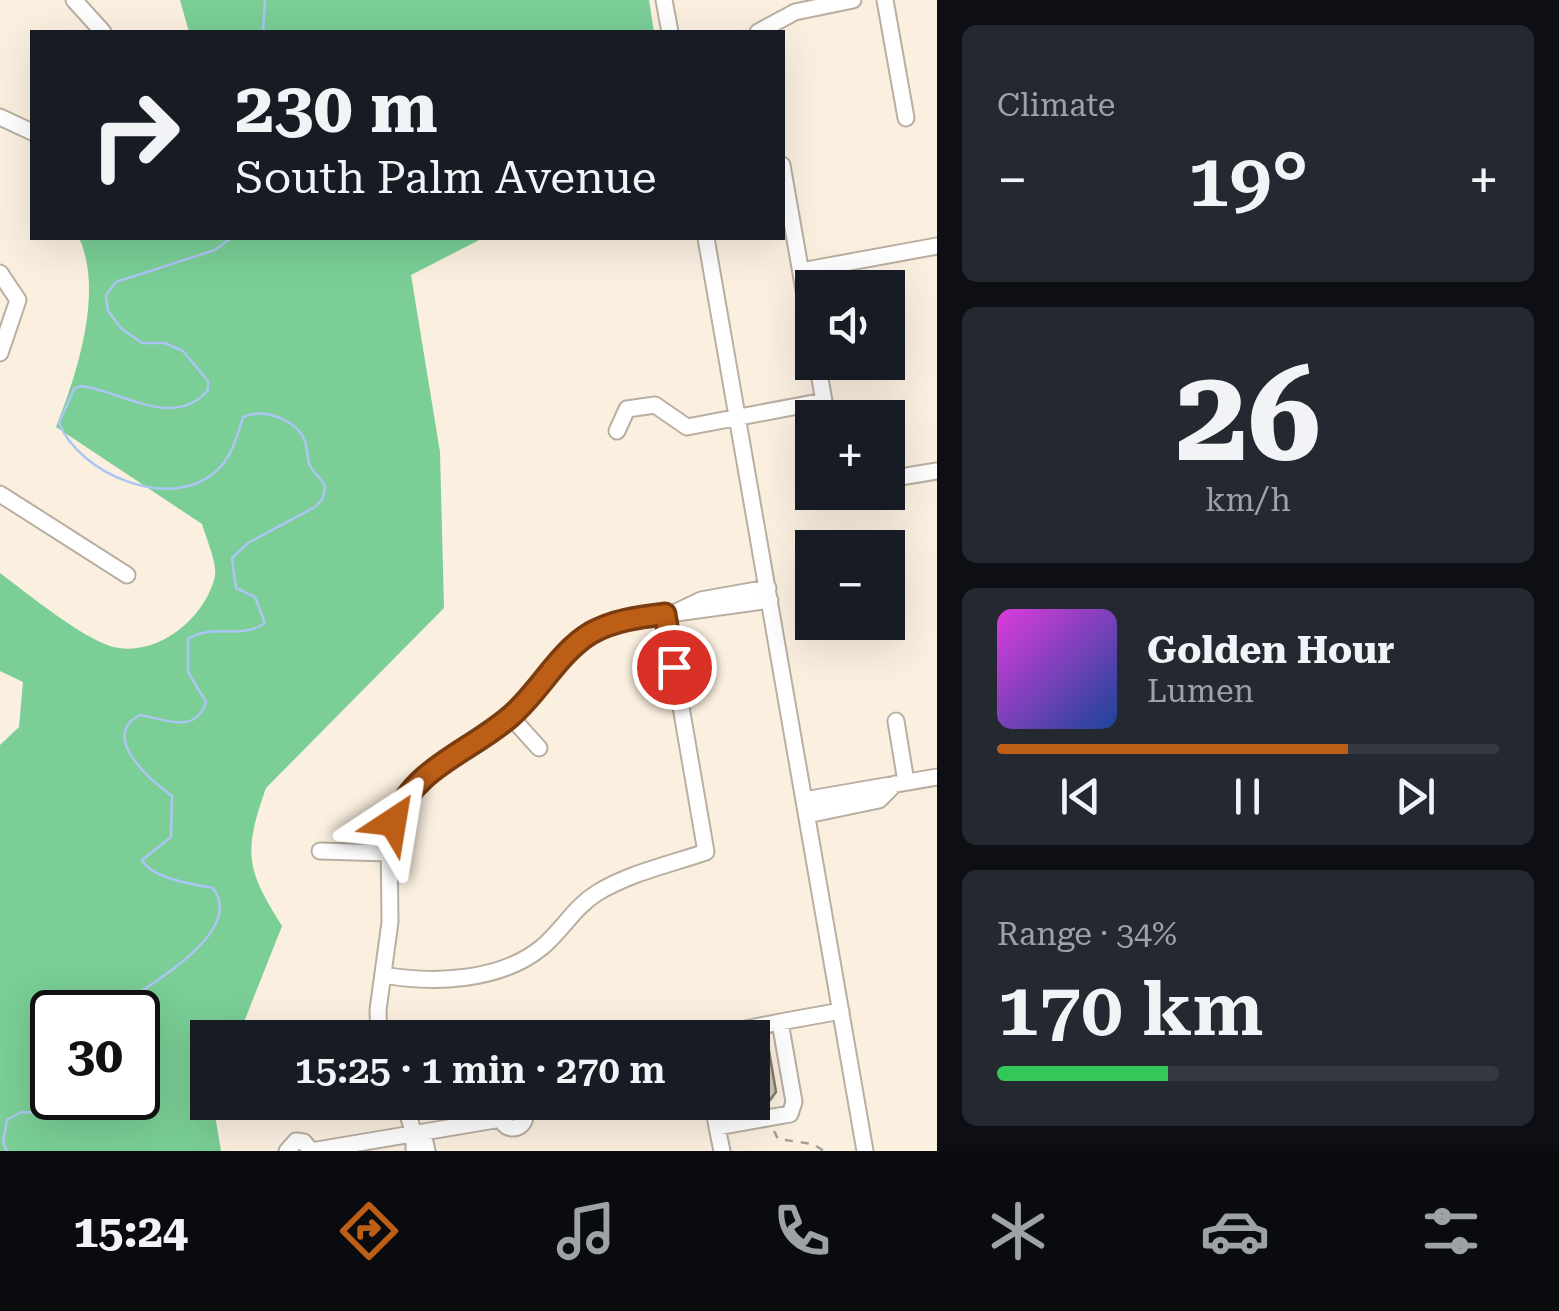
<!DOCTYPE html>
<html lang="en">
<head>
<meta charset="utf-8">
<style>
  body { margin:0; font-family:"Roboto Serif",serif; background:#242831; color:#f1f3f6; height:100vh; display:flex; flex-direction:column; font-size:38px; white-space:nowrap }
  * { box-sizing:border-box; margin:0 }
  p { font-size:32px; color:#9ea1a6 }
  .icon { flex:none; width:55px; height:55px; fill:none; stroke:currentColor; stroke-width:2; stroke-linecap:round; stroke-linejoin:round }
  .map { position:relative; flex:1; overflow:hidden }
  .sheet { display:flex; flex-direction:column; gap:25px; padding:25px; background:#0d0f14; width:622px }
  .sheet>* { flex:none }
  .top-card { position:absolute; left:30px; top:30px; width:755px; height:210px; border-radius:0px; box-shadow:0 10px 40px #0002; background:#171b24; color:#f1f3f6; overflow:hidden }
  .controls { position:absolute; left:795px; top:270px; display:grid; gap:20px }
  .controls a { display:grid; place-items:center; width:110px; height:110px; border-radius:0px; background:#171b24; box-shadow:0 10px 40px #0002; font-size:50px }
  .speed { position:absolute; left:30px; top:990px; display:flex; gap:20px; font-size:50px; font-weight:700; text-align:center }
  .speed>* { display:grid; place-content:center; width:130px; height:130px; border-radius:50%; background:#171b24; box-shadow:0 10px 40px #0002; line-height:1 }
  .speed .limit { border:5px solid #111; border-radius:15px; background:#fff; color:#111 }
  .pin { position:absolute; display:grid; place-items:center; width:85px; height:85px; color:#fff; margin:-42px; border:5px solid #fff; border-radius:50%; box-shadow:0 2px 10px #0007 }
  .me { position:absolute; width:110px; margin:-55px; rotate:33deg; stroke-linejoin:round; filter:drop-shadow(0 0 8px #0008) }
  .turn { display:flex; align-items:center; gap:35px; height:210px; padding:0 40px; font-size:45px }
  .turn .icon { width:130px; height:130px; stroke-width:2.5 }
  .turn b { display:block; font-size:70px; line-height:85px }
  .big { font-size:75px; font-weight:600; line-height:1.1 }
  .sheet .widget { flex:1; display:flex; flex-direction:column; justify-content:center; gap:15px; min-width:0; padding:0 35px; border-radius:15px; background:#242831 }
  .sheet .dial { align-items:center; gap:0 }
  .dial b { font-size:130px; line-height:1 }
  .song { display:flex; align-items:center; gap:30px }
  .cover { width:120px; height:120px; border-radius:15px; background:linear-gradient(135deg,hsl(300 70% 55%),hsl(220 70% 35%)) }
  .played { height:10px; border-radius:5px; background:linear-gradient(90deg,#bd5e17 70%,#363941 70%) }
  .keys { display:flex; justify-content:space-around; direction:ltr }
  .heat { display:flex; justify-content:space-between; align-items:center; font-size:55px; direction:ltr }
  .charge { height:15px; border-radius:8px; background:linear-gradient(90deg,#34c759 34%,#363941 0) }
  .trip { position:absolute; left:190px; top:1020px; width:580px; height:100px; border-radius:0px; background:#171b24; box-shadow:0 10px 40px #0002; font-weight:600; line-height:100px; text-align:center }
  .tabs { display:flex; height:160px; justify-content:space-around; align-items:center; background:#090b0e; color:#9ea1a6 }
  .tabs .icon { width:70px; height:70px }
  .tabs .active { color:#bd5e17 }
  .tabs b { font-size:45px; color:#f1f3f6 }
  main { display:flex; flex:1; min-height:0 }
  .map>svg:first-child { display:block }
  .forest { fill:#7ace96; fill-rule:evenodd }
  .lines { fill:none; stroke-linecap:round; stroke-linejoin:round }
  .stream { stroke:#acc5f2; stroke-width:2.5 }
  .building { fill:#d1c7b7; stroke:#847a6c; stroke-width:2.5 }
  .minor-casing { stroke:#b9aea0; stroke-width:19 }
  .path { stroke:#a69e92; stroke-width:2.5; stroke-dasharray:8 8; stroke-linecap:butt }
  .minor { stroke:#fff; stroke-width:15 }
  .route-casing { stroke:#7b3d0f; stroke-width:25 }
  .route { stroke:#bd5e17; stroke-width:18 }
</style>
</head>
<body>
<main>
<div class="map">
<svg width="937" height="1151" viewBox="0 0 937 1151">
  <rect width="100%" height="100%" fill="#fbf0e0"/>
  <!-- forest -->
  <path class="forest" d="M180 0H649L654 32H189Z
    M79 238H483L411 275 440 452 444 608 266 788C243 853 246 869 282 926L238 1037 208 1038V1102L213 1103 221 1151H0V745L19 727 23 682 0 671V573C28 594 78 635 110 646 155 660 206 618 215 576 217 562 206 538 202 524L56 427C77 374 104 291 79 238ZM52 1012H138V1098H52Z"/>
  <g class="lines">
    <!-- stream -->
    <path class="stream" d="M263 32 265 0
      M123 1012V1004C149 984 246 932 213 888 192 884 153 879 142 860L171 837 172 796C150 780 99 736 140 715 164 719 196 735 206 702L188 672V639C213 623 241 640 265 623L255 597 236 588 232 558 248 543 315 507 323 498 325 486C321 478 314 473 310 466 307 459 308 449 305 442 298 420 263 407 243 417 237 437 231 460 214 473 168 511 80 474 59 423L74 389 80 386C121 390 173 431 208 390V381L183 351 165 343H142L122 329 108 311 106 295 116 282 215 250 231 238
      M138 1028V1036
      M52 1034C25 1053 29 1069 52 1091
      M7 1151 3 1142 7 1120 21 1112 59 1113 63 1106 60 1098"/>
  </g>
  <!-- building -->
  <path class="building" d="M767 1039 776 1092 770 1100 752 1103V1042Z"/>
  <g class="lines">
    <!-- minor casing -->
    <g class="minor-casing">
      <path id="minor" d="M74 0 103 32
        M664 0 670 32
        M885 0 906 118
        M758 32 795 12 853 0
        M0 117 32 132
        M782 165 812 336
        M706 238 865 1151
        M801 271 937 246
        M0 273 18 300 0 353
        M817 362 827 418
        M617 431 627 409 655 405 687 427 824 401
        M888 479 937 471
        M0 494 127 575
        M676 612 701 600 768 588
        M511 717 539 748
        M896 721 906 782
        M804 800 937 777
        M807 815 879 800 895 784
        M320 851 388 853
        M384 975C434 984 500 981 541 948 562 931 574 907 597 893 629 873 671 864 706 852L665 614
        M379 1038 378 1010 390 922 389 835 398 808 414 786 511 717 572 648 597 630 633 619 770 600
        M701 1038 780 1022
        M404 1102 414 1134V1151
        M713 1102 717 1127
        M501 1116a12 12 0 1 1 24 0a12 12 0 1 1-24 0Z
        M414 1134 425 1142 427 1151
        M287 1151 296 1141 304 1142 311 1151 501 1119
        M722 1151 717 1127 790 1114 794 1102 780 1022 841 1011"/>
    </g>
    <!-- path -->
    <path class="path" d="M774 1131 778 1139 813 1144 824 1151"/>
    <!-- minor -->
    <use href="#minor" class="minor"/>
  </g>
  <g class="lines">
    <!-- route casing -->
    <g class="route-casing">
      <path id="route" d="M393 822C414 767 470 752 511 716 540 691 558 653 591 633 614 620 640 617 665 614L674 667"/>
    </g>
    <!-- route -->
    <use href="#route" class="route"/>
  </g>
</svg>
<div class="controls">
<a><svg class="icon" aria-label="sound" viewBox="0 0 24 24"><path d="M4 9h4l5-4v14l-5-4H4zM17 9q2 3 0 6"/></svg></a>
<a>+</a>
<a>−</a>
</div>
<div class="speed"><div class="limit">30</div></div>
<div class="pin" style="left:674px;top:667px;background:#d93025"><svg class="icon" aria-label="arrive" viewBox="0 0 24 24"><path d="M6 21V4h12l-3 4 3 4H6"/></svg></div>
<svg class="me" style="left:393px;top:822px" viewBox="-20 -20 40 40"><path d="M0-17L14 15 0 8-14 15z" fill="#bd5e17" stroke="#fff" stroke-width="4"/></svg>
<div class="trip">15:25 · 1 min · 270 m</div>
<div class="top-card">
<div class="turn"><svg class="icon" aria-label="right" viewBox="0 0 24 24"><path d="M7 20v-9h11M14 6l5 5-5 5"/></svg><div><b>230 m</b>South Palm Avenue</div></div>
</div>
</div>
<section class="sheet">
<div class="widget"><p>Climate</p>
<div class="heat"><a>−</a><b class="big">19°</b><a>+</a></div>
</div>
<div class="widget dial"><b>26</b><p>km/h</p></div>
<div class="widget">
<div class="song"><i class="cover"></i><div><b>Golden Hour</b><p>Lumen</p></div></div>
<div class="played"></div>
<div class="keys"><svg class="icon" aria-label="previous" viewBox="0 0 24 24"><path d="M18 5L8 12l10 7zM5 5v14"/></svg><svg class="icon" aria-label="pause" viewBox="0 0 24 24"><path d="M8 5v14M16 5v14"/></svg><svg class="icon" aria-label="next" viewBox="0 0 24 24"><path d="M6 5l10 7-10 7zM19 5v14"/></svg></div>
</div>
<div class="widget"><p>Range · 34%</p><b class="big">170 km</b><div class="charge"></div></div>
</section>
</main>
<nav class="tabs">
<b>15:24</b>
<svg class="icon active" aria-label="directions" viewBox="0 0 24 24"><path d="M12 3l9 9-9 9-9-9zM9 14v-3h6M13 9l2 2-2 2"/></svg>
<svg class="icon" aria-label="music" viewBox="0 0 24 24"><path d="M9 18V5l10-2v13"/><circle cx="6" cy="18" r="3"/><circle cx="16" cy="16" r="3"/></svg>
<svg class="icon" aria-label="phone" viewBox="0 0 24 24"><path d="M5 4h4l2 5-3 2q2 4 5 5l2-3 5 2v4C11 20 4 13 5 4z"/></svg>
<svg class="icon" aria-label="climate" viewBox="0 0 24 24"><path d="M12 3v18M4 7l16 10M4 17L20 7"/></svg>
<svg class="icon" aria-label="car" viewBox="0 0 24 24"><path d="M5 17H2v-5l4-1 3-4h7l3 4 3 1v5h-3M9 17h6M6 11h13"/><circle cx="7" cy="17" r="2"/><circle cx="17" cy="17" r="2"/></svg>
<svg class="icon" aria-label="filters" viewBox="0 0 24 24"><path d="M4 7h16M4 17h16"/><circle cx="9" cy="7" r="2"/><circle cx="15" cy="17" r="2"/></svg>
</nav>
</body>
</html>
